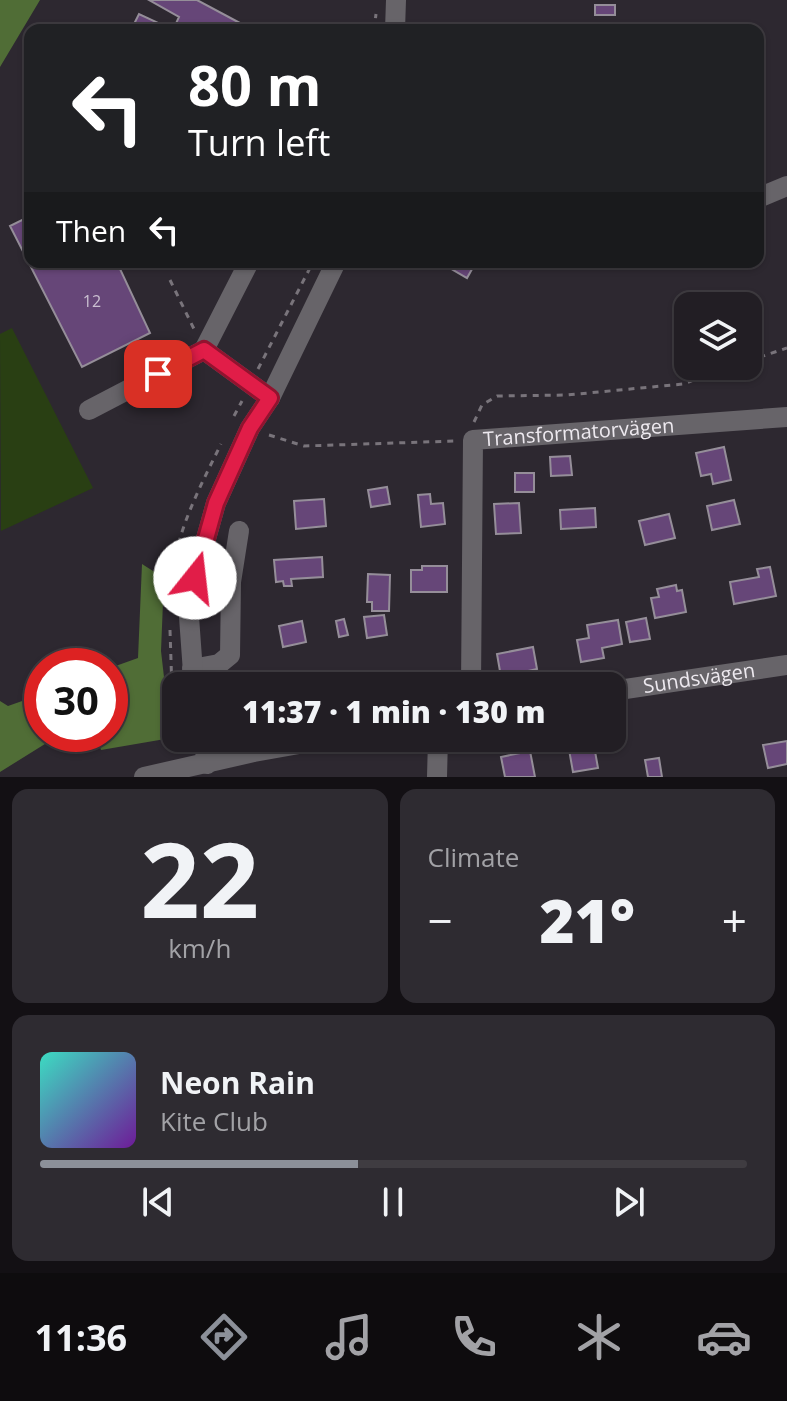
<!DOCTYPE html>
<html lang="en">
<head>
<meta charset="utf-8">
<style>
  body { margin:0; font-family:"Open Sans",sans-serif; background:#2e2b31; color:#f1f3f6; height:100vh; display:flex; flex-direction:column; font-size:30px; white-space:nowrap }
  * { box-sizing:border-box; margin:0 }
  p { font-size:26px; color:#a2a2a6 }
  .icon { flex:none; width:44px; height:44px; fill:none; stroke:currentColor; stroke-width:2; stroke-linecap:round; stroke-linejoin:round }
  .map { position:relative; height:777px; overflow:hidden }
  .details { display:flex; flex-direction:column; gap:12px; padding:12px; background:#131014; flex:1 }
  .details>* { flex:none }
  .hud { position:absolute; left:24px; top:24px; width:740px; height:244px; border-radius:16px; box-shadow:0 2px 6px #0004,0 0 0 2px #3f3c41; background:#202124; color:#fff; overflow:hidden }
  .tools { position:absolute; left:674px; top:292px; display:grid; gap:16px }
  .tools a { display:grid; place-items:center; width:88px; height:88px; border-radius:16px; background:#221e24; box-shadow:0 2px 6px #0004,0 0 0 2px #3f3c41; font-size:40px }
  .speed { position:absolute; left:24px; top:648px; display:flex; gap:16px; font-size:40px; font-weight:700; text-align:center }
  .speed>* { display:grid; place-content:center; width:104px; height:104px; border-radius:50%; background:#221e24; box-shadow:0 2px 6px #0004,0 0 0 2px #3f3c41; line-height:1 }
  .speed .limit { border:12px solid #d22; background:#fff; color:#111 }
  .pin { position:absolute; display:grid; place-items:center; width:68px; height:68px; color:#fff; margin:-34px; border-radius:16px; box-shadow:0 4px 12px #0006 }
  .me { position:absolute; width:88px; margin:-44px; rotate:16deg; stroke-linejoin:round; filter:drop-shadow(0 0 6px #0008) }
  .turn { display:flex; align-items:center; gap:28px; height:168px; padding:0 32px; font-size:36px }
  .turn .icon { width:104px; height:104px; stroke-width:2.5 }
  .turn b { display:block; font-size:56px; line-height:68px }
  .then { display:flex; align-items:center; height:76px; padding:0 32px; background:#0003; gap:16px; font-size:30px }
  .big { font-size:60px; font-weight:800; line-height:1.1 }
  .details .card { flex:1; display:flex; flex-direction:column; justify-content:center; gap:12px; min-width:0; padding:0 28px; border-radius:16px; background:#2e2b31 }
  .details .dial { align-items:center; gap:0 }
  .dial b { font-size:104px; line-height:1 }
  .song { display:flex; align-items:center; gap:24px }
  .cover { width:96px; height:96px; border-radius:12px; background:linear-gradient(135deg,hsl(170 70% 55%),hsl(280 70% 35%)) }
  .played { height:8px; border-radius:4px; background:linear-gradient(90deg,#8c9099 45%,#3f3c41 45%) }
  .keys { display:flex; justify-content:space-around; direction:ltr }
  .heat { display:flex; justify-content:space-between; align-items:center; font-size:44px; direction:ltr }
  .details .tiles { flex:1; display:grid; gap:12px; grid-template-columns:1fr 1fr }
  .card:last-child { grid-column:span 2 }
  .trip { position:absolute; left:162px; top:672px; width:464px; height:80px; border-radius:16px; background:#221e24; box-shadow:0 2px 6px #0004,0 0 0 2px #3f3c41; font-weight:800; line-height:80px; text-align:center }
  .tab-bar { display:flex; height:128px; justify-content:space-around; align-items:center; background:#0e0c0e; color:#a2a2a6 }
  .tab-bar .icon { width:56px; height:56px }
  .tab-bar .active { color:#8c9099 }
  .tab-bar b { font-size:36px; color:#f1f3f6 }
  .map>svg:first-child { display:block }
  .green { fill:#293f13 }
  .forest { fill:#506d36 }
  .building { fill:#664678; stroke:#958e99; stroke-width:2 }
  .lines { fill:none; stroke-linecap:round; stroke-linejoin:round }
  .path { stroke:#79747b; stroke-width:3; stroke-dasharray:6 6; stroke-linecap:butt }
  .minor { stroke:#676469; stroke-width:20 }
  .route-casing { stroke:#92132f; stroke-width:20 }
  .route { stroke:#e11d48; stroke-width:14 }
  .labels { text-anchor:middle; stroke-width:7; stroke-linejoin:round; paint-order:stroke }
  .number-label { font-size:16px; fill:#cbc0d1 }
  .street-label { font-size:20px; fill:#ede9ef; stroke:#141216 }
</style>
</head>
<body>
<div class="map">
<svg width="787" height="777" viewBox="0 0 787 777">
  <rect width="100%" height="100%" fill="#2d2830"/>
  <!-- green -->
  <path class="green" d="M12 328 93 488 1 531 0 334Z"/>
  <!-- forest -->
  <path class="forest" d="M0 0H40L0 67Z
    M142 564 164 578 161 651 171 738 101 750 96 734H110V668L138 658Z
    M42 694V734H61L0 772V701L8 706Z"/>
  <!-- building -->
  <path class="building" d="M149 0H197L253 30H131L139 14 173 30 179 17Z
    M595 5H615V15H595Z
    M30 216V262H133L120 269 150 333 82 367 10 226Z
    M444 262H476L467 278 443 264Z
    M724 447 731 480 713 484 711 474 701 476 696 453Z
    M570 456 572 475 551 476 550 457Z
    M515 473H534V492H515Z
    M387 487 390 504 371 507 368 490Z
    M430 494 431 504 443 503 445 524 421 527 418 495Z
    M324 499 326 526 296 529 294 501Z
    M734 500 740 524 712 530 707 506Z
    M519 503 521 533 496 534 494 504Z
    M595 508 596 527 561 529 560 510Z
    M669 514 675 538 645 545 639 521Z
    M322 557 323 577 291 579 292 586H284L283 581 276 582 274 560Z
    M422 566H447V592H411V570H422Z
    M770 567 776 596 734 604 730 582 759 577 757 569Z
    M368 574 390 575 389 611H372V602H367Z
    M676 585 677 591 682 590 686 612 655 618 651 598 659 597 657 589Z
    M384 615 387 635 367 638 364 617Z
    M646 618 650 639 630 642 626 622Z
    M344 619 348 635 339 637 336 621Z
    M618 620 622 644 602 648 604 658 581 662 577 640 589 638 587 625Z
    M302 621 306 642 283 647 279 626Z
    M533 647 537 669 501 677 497 654Z
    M349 672 351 684 341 686 339 674Z
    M421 678 422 686H385V685Z
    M593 740 598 768 573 772 568 744Z
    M787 741V764L768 768 763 745Z
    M530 751 535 777H505L501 757Z
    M659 758 662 777H648L645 760Z"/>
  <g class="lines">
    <!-- path -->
    <path class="path" d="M374 30 376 14
      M170 280 194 329
      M748 361 787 348
      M258 369 313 262
      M234 416 242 401
      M474 422 482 405 497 396 567 395 683 384 733 366
      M269 435 304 446 455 441
      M171 591C173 537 198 491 221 444
      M170 630 174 751"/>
    <!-- minor -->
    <g class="minor">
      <path d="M395 30 396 0"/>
      <path d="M758 198 787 186"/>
      <path d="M249 262 204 350 270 398"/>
      <path d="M89 410 204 350"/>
      <path d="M192 669 219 664 230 655 231 582 239 531"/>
      <path d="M194 686 188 603 216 503 250 428 270 398 336 262"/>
      <path id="s1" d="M471 686 473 440 787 417"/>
      <path id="s2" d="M612 691 787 665"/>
      <path d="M203 738 207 764"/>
      <path d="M144 777 254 752 333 738"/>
      <path d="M437 777 438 738"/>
    </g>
  </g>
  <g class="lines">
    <!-- route casing -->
    <g class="route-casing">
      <path id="route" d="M158 374 204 350 270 398 250 428 216 503 195 578"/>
    </g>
    <!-- route -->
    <use href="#route" class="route"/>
  </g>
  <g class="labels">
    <!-- number labels -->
    <g class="number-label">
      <text x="92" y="307">12</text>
    </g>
    <!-- street labels -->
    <g class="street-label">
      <text dy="7" stroke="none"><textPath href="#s1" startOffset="352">Transformatorvägen</textPath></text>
      <text dy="7" stroke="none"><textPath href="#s2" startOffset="88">Sundsvägen</textPath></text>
    </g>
  </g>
</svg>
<div class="tools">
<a><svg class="icon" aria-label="layers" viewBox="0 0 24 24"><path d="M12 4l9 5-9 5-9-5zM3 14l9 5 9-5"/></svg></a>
</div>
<div class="speed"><div class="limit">30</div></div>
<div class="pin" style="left:158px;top:374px;background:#d93025"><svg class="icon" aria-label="arrive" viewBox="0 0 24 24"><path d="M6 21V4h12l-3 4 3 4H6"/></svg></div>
<svg class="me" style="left:195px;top:578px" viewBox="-20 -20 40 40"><circle r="19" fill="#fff"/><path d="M0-13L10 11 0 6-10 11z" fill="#e11d48"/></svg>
<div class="trip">11:37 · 1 min · 130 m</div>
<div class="hud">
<div class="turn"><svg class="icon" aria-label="left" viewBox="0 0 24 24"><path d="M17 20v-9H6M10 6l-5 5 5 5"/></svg><div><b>80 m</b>Turn left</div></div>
<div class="then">Then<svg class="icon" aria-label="left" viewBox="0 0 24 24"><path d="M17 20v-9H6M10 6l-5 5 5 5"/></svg></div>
</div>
</div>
<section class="details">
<div class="tiles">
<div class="card dial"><b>22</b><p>km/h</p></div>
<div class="card"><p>Climate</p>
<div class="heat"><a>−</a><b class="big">21°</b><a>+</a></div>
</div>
<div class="card">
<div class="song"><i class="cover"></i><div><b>Neon Rain</b><p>Kite Club</p></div></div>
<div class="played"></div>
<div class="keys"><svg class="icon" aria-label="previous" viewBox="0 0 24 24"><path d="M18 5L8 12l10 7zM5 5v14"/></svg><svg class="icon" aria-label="pause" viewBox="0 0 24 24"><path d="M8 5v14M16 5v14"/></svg><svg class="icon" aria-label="next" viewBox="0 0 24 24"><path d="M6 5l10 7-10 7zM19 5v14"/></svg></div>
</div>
</div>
</section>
<nav class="tab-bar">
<b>11:36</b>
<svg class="icon active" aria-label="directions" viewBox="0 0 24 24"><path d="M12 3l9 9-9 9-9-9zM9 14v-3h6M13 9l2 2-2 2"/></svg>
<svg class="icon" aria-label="music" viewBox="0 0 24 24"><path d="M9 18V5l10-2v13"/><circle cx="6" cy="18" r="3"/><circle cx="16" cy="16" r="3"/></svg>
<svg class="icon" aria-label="phone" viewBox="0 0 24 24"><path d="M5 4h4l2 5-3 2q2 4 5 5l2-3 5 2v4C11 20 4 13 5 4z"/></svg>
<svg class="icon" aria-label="climate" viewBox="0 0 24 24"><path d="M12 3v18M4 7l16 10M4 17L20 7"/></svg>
<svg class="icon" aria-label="car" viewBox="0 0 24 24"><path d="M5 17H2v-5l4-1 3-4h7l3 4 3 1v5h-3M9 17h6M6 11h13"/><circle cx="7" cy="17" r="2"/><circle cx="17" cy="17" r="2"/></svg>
</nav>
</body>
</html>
